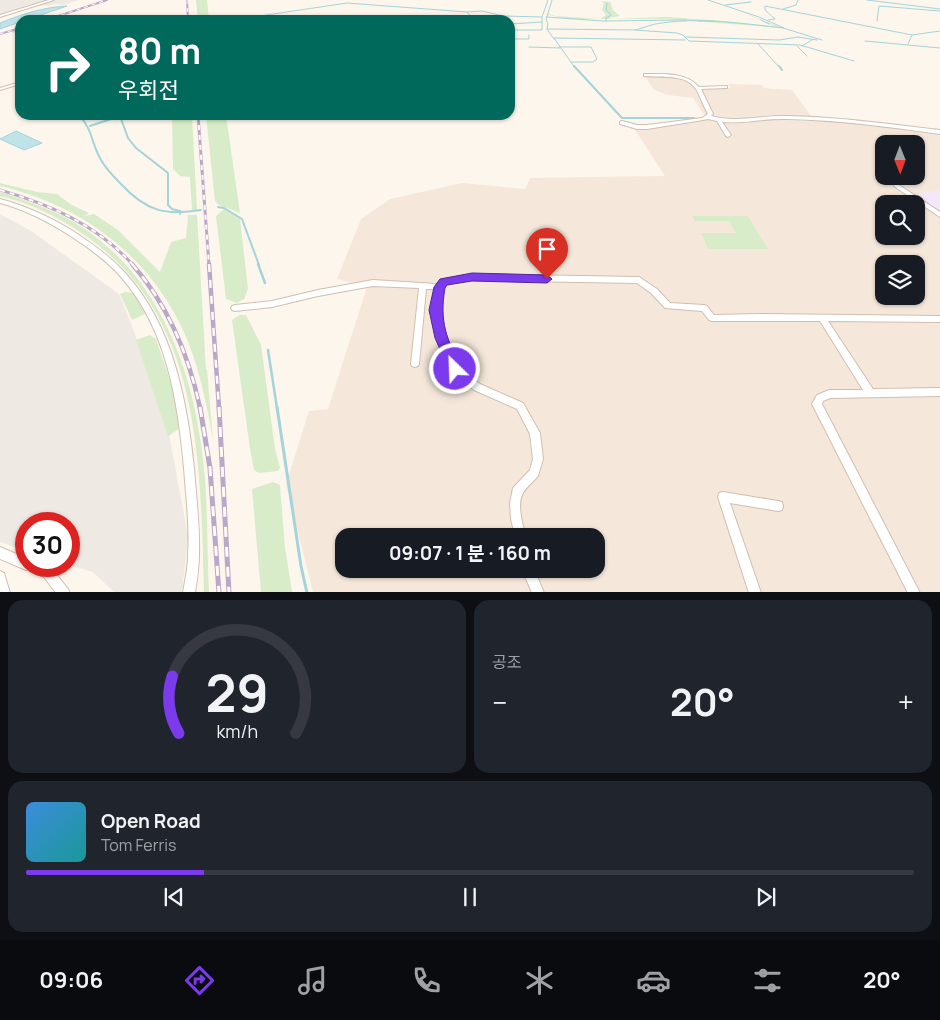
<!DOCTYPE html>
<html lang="ko">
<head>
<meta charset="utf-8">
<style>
  body { margin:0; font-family:Manrope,"Noto Sans KR",sans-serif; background:#20242c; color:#f1f3f6; height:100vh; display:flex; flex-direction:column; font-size:19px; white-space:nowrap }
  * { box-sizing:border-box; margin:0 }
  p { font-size:16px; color:#9ea1a6 }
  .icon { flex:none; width:28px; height:28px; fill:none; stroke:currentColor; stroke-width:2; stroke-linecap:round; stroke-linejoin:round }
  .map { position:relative; height:592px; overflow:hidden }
  .sheet { display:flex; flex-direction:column; gap:8px; padding:8px; background:#0d0f14; flex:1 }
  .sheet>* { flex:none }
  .guide { position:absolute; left:15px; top:15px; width:500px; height:105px; border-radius:15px; box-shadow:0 1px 4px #0004; background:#00695c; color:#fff; overflow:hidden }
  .needle { width:32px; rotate:179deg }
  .tools { position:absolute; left:875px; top:135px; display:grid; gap:10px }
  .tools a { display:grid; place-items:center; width:50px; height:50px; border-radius:10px; background:#171b24; box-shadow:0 1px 4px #0004; font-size:25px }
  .speed { position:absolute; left:15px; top:512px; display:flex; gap:10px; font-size:25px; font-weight:700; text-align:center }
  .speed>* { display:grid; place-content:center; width:65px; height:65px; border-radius:50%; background:#171b24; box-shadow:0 1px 4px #0004; line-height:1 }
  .speed .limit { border:8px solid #d22; background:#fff; color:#111 }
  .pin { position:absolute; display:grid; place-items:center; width:42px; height:42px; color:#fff; margin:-51px -21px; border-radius:50% 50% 50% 0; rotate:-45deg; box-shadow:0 0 5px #0007 }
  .pin .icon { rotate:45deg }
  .me { position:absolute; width:55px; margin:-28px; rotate:336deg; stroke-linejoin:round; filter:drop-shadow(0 0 4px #0008) }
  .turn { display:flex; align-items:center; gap:18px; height:105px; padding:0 20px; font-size:22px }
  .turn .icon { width:65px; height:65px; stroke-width:2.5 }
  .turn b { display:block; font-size:35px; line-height:42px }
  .big { font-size:38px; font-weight:700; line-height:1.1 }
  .sheet .tile { flex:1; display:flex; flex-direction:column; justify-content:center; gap:8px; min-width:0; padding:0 18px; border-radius:15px; background:#20242c }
  .sheet .dial { align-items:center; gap:0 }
  .dial svg { height:130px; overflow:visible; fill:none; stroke:#363941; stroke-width:7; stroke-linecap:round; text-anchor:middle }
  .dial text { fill:#f1f3f6; stroke:none }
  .song { display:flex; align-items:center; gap:15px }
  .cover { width:60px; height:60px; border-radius:8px; background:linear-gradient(135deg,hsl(210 70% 55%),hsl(180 70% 35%)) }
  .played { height:5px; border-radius:2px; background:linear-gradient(90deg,#7c3aed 20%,#363941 20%) }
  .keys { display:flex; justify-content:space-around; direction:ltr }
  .heat { display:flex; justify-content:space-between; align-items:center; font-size:28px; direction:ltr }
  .sheet .tiles { flex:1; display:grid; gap:8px; grid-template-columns:1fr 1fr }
  .tile:last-child { grid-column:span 2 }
  .trip { position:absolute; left:335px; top:528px; width:270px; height:50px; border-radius:15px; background:#171b24; box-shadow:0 1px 4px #0004; font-weight:700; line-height:50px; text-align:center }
  .menu { display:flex; height:80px; justify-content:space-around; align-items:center; background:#090b0e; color:#9ea1a6 }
  .menu .icon { width:35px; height:35px }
  .menu .current { color:#7c3aed }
  .menu b { font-size:22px; color:#f1f3f6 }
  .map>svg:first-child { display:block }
  .residential { fill:#f5e8da; fill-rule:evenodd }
  .industrial { fill:#efe9e4 }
  .education { fill:#f3e8fa }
  .green { fill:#d8ecc9 }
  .water { fill:#bfe3e8; stroke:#a5d3da }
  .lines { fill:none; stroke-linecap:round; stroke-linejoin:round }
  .stream-far3 { stroke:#a5d3da; stroke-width:1 }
  .stream-far2 { stroke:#a5d3da; stroke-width:2 }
  .stream-far1 { stroke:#a5d3da; stroke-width:2.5 }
  .stream { stroke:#a5d3da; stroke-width:3 }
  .minor-casing { stroke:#d1beb0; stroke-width:2 }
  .minor { fill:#fff; fill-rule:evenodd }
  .rail-far3-casing { stroke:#b9a8c9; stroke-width:2 }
  .rail-far2-casing { stroke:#b9a8c9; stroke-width:3 }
  .rail-far1-casing { stroke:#b9a8c9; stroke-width:4.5 }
  .rail-casing { stroke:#b9a8c9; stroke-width:5 }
  .rail-far3 { stroke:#fffaf3; stroke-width:1; stroke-dasharray:4; stroke-linecap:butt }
  .rail-far2 { stroke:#fffaf3; stroke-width:2; stroke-dasharray:5; stroke-linecap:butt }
  .rail-far1 { stroke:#fffaf3; stroke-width:2.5; stroke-dasharray:8; stroke-linecap:butt }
  .rail { stroke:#fffaf3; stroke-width:3; stroke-dasharray:10; stroke-linecap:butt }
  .route { fill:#7c3aed; stroke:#51269a }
</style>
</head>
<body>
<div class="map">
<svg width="940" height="593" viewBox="0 0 940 593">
  <rect width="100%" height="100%" fill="#fdf6ec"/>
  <!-- residential -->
  <path class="residential" d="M645 76 680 77 692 83 696 88H731L728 84 762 85 764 88 792 90 811 116 940 129V592H313L286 484 309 411 328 409 367 287 337 279 361 219 390 199 462 183 525 189 530 178 665 176 635 130 707 119 693 98 668 95 654 90ZM884 144H916V176H884ZM884 204H916V236H884ZM884 264H916V296H884ZM344 536H596V569H344Z"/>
  <!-- industrial -->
  <path class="industrial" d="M0 0H79L63 5 56 4 48 6 38 5 0 17Z
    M0 214 31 231 119 294 132 326 168 429 188 536 182 592H114L93 572 69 565V524H26V551L0 542Z"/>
  <!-- education -->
  <path class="education" d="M940 190V211L915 194Z"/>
  <!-- green -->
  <path class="green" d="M196 0H207L209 20H198Z
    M601 1 610 2 613 10 620 16 609 18 611 19 665 17 726 21 776 27 740 11 782 28 666 19H568L548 15V11L549 14 555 16 600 19 606 15 602 10 604 3Z
    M172 115H192L197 210 192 211 190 177 180 176 173 169Z
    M206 115H226L240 213 219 205 215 201Z
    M0 183 37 192 57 194 70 204 89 213 85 216 94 214 118 230 160 272 171 242 186 238 188 215H197L206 370H207L213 440C208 411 202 382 193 355 162 265 89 207 0 186Z
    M0 192C25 200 51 209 74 222 164 276 197 380 205 479 208 516 207 555 209 592H204C200 463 203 315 83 234 58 217 30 203 0 196Z
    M224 209 240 219 248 289 244 299 237 303 226 299 216 216Z
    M692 216H748L768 249H708L701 233H736L729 221H695Z
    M125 292 134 293 145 314 132 320 120 294Z
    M240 315H246L261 345 275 449 280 468 278 471 259 473 254 470 250 449 232 320Z
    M150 335 156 339C165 368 179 398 179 429L168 436 136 340Z
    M273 482 280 485 285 547 292 592H261L252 489Z"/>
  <!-- water -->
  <path class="water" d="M67 6 26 20H20V22L0 29V23C22 14 44 7 67 6Z
    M16 131 42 143 24 150 0 139Z"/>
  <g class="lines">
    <!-- stream-far3 -->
    <path class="stream-far3" d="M552 0 546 20 548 23 547 29 554 39
      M708 0 759 17 784 28C746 24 699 17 661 23 652 24 644 28 635 30L677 33 683 35 689 41 800 45 854 61
      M867 0 940 9
      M725 5 751 2
      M783 9 796 5 798 0
      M467 12 474 20
      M546 17 603 21 686 20
      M233 20 347 3 467 12 482 11 503 16 542 17
      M761 20 769 24
      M768 20 775 19 765 10V6L912 35 940 31
      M606 21V18L611 15 606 10 607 3
      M699 21H714
      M877 21 879 6 940 11
      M510 24 542 22
      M783 28 822 40
      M547 29 635 30
      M510 30H542V17L548 0
      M13 32 20 31
      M686 37 779 40 798 37 817 40
      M510 39H529V35
      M865 41 940 48
      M758 44 780 68
      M908 44 912 35
      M797 46 807 56
      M802 46 812 40
      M529 47 560 48
      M559 47H591L597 59 593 62H571
      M575 68 554 38 685 40"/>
    <!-- stream-far2 -->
    <path class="stream-far2" d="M574 66 622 118H694
      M779 66 782 70
      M79 115C93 130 91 143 101 160 106 169 114 177 121 184 146 211 165 216 201 210
      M90 126 120 116 128 138 136 148 168 173V205L172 209 180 211V214
      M218 207 224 208 242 219 259 265"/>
    <!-- stream-far1 -->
    <path class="stream-far1" d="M258 264 265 283
      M268 350 277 408"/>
    <!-- stream -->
    <path class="stream" d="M277 407 301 566 307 593"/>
    <!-- minor casing -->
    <g class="minor-casing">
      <path id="minor" d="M49 0H54L0 17V15Z
        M646 74C664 74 686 72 699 87L727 86V88H725L701 89 713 114 711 116C736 123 762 115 788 116 839 117 889 124 940 130V134C889 127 838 120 787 119 765 118 744 124 722 122L731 135 728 137 726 136 717 121 708 119 703 120 647 129H637L620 124V122L622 121 637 125H647L702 118 708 114C703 106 701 97 696 89 685 73 661 78 644 76V74Z
        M20 82V84L0 90V88Z
        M889 176H895L899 185 940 212V217L895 187Z
        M0 199C27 206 52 218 76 233 94 245 112 258 126 274 173 326 187 400 194 468 196 497 200 526 199 555 199 567 197 580 195 593H183C185 580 188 568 188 555 190 526 186 497 184 468 178 402 167 329 121 277 107 261 89 248 72 237 49 222 26 210 0 203Z
        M472 274 639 277 657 289 670 303 704 305 707 306 714 315 759 314 940 316V322L828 321 873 389 940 388V396L830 398 823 401 822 404 920 593H908L812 404 817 395 829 390H863L820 321H712L709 320 702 311 665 308 651 293 637 283 472 280 446 284 443 288 439 309 445 338 458 367 480 384 523 403 540 433 543 459 538 476C533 482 524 489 522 495 517 507 523 524 525 536H515L511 519 510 503 513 488 530 470 533 459 530 434 517 409 474 390 452 371 437 338 431 309 435 289H426L419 364 418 366 415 367 412 366 411 364 419 288 373 286 318 296 272 307 235 311 232 310 231 308 232 306 235 305 272 301 318 290 373 280 437 284 444 279Z
        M723 492 778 501 782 502 783 506 782 510 778 511 730 503 761 593H749L718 497 719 493Z
        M0 547 26 558V566C54 566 51 568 68 589L70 593H56L44 577 28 569 26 570 0 559Z
        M522 569H534L544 593H532Z
        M0 571 4 573 10 593H0Z"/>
    </g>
    <!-- minor -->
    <use href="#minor" class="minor"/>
    <!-- rail-far3 casing -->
    <g class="rail-far3-casing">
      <path id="rail-far3" d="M187 0 188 20
        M46 20 107 0
        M0 34 20 28"/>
    </g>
    <!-- rail-far2 casing -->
    <g class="rail-far2-casing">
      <path id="rail-far2" d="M198 115 209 265
        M0 190C51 205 97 225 133 265"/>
    </g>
    <!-- rail-far1 casing -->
    <g class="rail-far1-casing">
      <path id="rail-far1" d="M132 264C168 305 189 356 200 408
        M209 264 219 408"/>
    </g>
    <!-- rail casing -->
    <g class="rail-casing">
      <path id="rail" d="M200 407 210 468 219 593
        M219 407 229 593"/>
    </g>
    <!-- rail-far3 -->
    <use href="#rail-far3" class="rail-far3"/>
    <!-- rail-far2 -->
    <use href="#rail-far2" class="rail-far2"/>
    <!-- rail-far1 -->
    <use href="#rail-far1" class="rail-far1"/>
    <!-- rail -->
    <use href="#rail" class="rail"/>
  </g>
  <!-- route -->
  <path class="route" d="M472 273 547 275 552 279 547 283 472 281 447 285 445 288C439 323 447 338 461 369L459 372 455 374 450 372 435 338 429 310 434 287 440 279Z"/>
</svg>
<div class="tools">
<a><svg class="needle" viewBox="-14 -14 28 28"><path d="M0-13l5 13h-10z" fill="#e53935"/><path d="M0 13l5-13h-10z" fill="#9ea1a6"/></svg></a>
<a><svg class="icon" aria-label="search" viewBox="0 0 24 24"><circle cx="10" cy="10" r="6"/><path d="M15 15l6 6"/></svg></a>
<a><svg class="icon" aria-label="layers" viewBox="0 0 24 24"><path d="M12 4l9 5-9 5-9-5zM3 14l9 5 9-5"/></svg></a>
</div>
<div class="speed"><div class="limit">30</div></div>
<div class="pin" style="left:547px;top:279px;background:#d93025"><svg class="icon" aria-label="arrive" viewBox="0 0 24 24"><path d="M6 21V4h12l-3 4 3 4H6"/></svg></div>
<svg class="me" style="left:455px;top:369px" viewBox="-20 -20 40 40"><circle r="17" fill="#7c3aed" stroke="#fff" stroke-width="3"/><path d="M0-11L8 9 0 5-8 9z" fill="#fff"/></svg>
<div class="trip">09:07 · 1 분 · 160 m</div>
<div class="guide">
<div class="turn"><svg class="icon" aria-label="right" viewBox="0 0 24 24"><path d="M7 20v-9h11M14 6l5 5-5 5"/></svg><div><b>80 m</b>우회전</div></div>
</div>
</div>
<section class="sheet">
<div class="tiles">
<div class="tile dial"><svg viewBox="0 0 100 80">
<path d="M14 69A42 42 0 1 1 86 69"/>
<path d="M14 69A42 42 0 0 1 10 34" stroke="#7c3aed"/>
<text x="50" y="56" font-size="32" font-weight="700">29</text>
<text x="50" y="72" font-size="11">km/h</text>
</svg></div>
<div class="tile"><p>공조</p>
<div class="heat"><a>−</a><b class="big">20°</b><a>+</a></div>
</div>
<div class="tile">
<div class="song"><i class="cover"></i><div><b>Open Road</b><p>Tom Ferris</p></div></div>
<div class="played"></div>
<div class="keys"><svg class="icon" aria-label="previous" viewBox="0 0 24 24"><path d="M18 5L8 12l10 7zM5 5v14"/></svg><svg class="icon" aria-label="pause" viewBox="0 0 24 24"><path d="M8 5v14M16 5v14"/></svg><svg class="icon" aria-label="next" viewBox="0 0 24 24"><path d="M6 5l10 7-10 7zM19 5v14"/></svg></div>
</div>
</div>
</section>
<nav class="menu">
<b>09:06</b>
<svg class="icon current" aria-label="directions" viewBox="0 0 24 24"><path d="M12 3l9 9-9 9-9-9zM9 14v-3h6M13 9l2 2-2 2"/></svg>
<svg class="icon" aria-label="music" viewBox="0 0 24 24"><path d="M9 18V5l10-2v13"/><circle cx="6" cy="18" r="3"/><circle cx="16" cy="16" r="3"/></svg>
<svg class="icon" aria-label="phone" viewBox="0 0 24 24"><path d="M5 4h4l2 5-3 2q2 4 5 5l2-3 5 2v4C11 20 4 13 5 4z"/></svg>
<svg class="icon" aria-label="climate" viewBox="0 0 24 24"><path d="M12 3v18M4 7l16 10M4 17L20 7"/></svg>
<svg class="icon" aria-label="car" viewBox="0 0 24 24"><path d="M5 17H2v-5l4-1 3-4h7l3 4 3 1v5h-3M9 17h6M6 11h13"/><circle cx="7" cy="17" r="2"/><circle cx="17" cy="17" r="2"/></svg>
<svg class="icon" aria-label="filters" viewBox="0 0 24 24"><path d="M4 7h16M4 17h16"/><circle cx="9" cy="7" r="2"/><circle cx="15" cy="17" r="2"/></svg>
<b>20°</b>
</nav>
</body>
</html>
